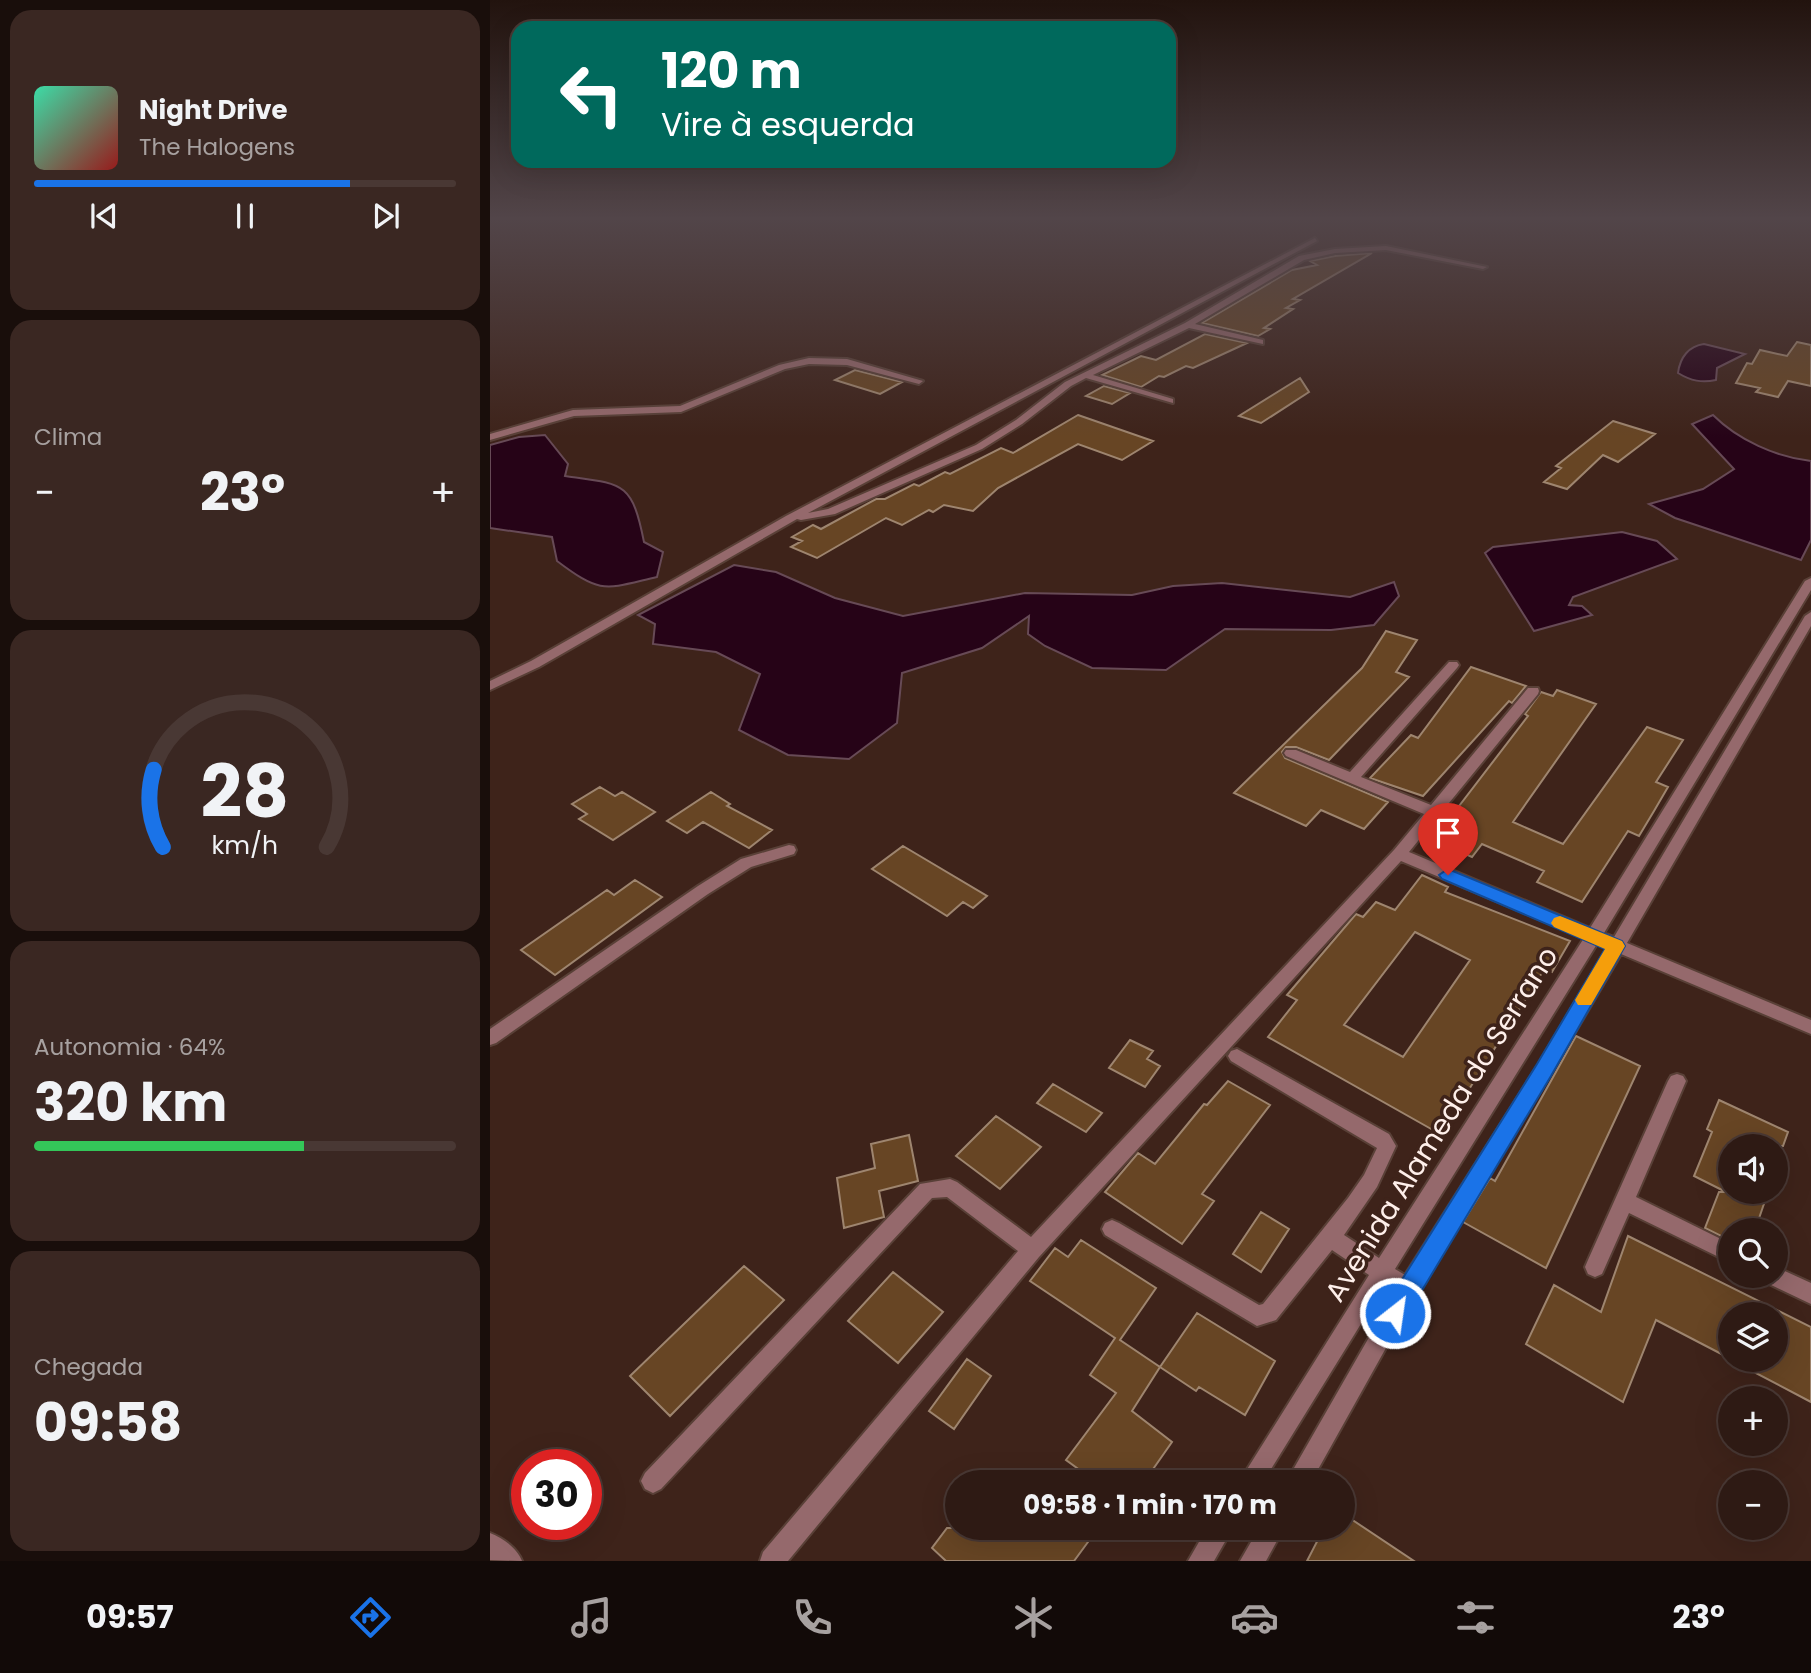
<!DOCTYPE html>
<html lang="pt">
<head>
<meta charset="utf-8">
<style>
  body { margin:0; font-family:Poppins,sans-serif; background:#3a2722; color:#f1f3f6; height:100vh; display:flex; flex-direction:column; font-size:26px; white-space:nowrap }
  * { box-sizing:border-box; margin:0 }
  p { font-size:23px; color:#a7a1a0 }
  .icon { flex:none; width:38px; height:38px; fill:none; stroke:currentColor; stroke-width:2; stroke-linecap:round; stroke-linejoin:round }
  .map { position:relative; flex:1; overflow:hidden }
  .side { display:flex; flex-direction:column; gap:10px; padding:10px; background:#190e0b; width:490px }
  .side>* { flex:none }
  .banner { position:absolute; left:21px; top:21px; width:665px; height:147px; border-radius:21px; box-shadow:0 7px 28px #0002,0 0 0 2px #493834; background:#00695c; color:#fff; overflow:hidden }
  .tools { position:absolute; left:1228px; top:1134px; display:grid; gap:14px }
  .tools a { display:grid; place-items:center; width:70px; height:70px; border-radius:50%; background:#2e1a14; box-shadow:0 7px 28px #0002,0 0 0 2px #493834; font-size:35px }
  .speed { position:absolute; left:21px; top:1449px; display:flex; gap:14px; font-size:35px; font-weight:700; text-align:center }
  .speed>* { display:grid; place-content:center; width:91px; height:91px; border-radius:50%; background:#2e1a14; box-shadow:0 7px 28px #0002,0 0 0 2px #493834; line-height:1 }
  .speed .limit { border:10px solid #d22; background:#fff; color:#111 }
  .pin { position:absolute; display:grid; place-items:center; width:60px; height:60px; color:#fff; margin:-72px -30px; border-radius:50% 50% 50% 0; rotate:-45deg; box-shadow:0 0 7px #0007 }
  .pin .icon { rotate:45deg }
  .me { position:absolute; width:77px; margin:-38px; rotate:30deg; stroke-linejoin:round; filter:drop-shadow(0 0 5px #0008) }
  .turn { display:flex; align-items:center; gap:24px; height:147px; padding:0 35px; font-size:32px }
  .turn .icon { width:91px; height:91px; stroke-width:2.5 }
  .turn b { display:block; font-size:49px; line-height:60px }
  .big { font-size:52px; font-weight:700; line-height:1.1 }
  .side .widget { flex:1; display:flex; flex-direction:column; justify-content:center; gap:10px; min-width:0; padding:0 24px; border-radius:21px; background:#3a2722 }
  .side .dial { align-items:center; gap:0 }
  .dial svg { height:182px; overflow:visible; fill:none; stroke:#493834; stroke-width:7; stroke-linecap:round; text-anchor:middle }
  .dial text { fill:#f1f3f6; stroke:none }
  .song { display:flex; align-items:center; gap:21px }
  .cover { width:84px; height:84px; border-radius:10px; background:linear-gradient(135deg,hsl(160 70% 55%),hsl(0 70% 35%)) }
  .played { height:7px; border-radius:4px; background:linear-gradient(90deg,#1a73e8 75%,#493834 75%) }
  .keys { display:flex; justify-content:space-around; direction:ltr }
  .heat { display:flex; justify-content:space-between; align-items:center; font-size:38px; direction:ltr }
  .charge { height:10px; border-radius:5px; background:linear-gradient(90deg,#34c759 64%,#493834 0) }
  .trip { position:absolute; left:455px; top:1470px; width:410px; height:70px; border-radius:35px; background:#2e1a14; box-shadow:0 7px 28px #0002,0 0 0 2px #493834; font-weight:700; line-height:70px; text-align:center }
  .tabs { display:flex; height:112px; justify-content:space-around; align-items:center; background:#120a08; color:#a7a1a0 }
  .tabs .icon { width:49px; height:49px }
  .tabs .on { color:#1a73e8 }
  .tabs b { font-size:32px; color:#f1f3f6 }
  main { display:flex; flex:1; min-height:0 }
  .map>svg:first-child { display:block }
  .water { fill:#260317; stroke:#674a56; stroke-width:2 }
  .building { fill:#674524; stroke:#9e856f; stroke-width:2; fill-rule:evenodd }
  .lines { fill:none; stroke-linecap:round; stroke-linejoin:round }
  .minor-casing { stroke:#594037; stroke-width:4 }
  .minor { fill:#95696c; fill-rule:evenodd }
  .route { fill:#1a73e8; stroke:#114b97; stroke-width:2 }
  .slow { fill:#f59e0b }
  .labels { text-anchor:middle; stroke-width:7; stroke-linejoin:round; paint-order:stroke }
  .near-street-label { font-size:28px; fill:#feefea; stroke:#3e231a }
</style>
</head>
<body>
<main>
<section class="side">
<div class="widget">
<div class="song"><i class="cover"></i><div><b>Night Drive</b><p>The Halogens</p></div></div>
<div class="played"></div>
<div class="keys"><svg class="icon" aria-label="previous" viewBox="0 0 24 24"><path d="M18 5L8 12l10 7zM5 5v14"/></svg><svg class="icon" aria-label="pause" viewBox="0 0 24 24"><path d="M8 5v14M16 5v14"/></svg><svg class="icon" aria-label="next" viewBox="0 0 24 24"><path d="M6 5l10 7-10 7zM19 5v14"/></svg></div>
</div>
<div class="widget"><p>Clima</p>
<div class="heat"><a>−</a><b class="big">23°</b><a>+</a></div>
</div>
<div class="widget dial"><svg viewBox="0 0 100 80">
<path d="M14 69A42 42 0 1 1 86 69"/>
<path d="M14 69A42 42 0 0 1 10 35" stroke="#1a73e8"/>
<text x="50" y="56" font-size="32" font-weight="700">28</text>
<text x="50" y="72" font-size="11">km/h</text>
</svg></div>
<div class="widget"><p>Autonomia · 64%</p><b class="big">320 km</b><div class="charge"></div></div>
<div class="widget"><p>Chegada</p><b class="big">09:58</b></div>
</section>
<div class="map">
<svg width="1321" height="1561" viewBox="0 0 1321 1561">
  <rect width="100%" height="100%" fill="#3e231a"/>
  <!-- water -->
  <path class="water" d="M1214 344 1255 354 1227 368 1226 380C1212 383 1201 381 1188 373 1190 357 1199 346 1214 344Z
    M1223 415C1248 440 1286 457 1321 461V540L1311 560 1185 518 1159 504 1213 489 1244 469 1202 424Z
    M55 435 78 464 75 476C133 484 142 481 154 542L173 552 167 577C115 589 112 595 67 561L62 537 0 528V445L29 437Z
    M1132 532 1167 541 1187 559 1083 597 1079 605 1092 606 1102 615 1044 631 995 553 1003 547Z
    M244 565 286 572 345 598 413 616 535 593 642 595 683 586 732 583 860 597 904 582 909 596 884 625 841 630 735 629 676 670 602 668 555 646 538 634 539 616 492 648 412 673 407 723 359 759 298 755 249 730 270 674 226 652 163 644 165 624 148 615Z"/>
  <!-- building -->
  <path class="building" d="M882 253 803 299 810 300 796 308 803 309 774 328 780 329 768 336 712 323 802 270 827 265 820 261 845 256Z
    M715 334 757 343 703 368 696 366 674 377 669 376 651 387 612 375 651 356 666 360Z
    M1307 342 1321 345V386L1298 381 1288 397 1266 392 1270 388 1246 383 1257 363 1262 364 1270 350 1297 356Z
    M365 370 412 382 390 394 345 380Z
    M810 378 819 392 771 423 749 416Z
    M614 386 640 393 622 404 596 396Z
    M588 415 663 441 632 460 588 444 508 488 483 511 454 505 443 512 439 510 412 525 396 518 327 558 301 547 312 541 302 537 323 525 331 529 386 499H395L424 484 429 486 455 472 460 474 511 448 523 453Z
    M1123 421 1165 434 1128 462 1113 455 1077 489 1054 482 1071 468 1066 466Z
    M896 631 927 640 906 672 919 677 839 760 806 747H796L792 752 795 758 898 802 874 829 831 810 816 826 744 793 872 668Z
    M981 667 1036 686 1022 703 1019 701 933 796 880 778 921 735 928 738Z
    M1067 690 1106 704 1023 822 1073 844 1157 727 1193 740 1166 782 1178 787 1164 811 1149 836 1138 831 1092 902 1047 882 1054 871 992 844 982 857 943 840 1038 716 1035 714 1051 692 1063 696Z
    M110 787 125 796 132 792 165 812 123 840 89 819 97 814 82 804Z
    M221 792 240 804 237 806 282 830 259 848 213 822 197 833 177 821Z
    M413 846 497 896 483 908 473 902 457 916 382 869Z
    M932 875 958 887 955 892 1080 941 1062 972 1055 968 978 1091 970 1087 943 1130 778 1037 807 1000 797 995 866 914 873 917 886 902 905 910ZM925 932 980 960 913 1057 854 1025Z
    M145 880 172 897 65 975 31 950 117 890 124 895Z
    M1086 1036 1150 1066 1056 1268 973 1222 1000 1178 1005 1181Z
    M640 1040 663 1051 657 1059 670 1066 655 1087 619 1068Z
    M738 1081 780 1105 712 1194 724 1201 692 1244 615 1192 648 1153 665 1164 714 1104 717 1105Z
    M563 1084 612 1113 596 1132 547 1103Z
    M1229 1100 1298 1132 1293 1146H1241V1192H1278L1265 1230H1241V1241L1215 1228 1229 1192H1236L1204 1176 1222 1132 1217 1129Z
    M506 1116 551 1147 510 1189 466 1156Z
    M419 1135 428 1181 389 1191 394 1217 354 1228 347 1178 385 1168 381 1144Z
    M771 1212 799 1229 771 1272 743 1254Z
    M1138 1236 1321 1327V1402L1241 1360H1286V1314H1241V1359L1166 1320 1133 1402 1036 1344 1064 1285 1111 1312Z
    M591 1240 666 1288 630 1340 670 1367 642 1411 682 1442 654 1482H582L591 1471 576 1460 626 1393 600 1375 625 1338 540 1281 565 1248 578 1257Z
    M254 1266 294 1300 180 1416 140 1376Z
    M403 1272 453 1312 408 1363 358 1321Z
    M707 1313 785 1361 755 1415 709 1387 706 1391 670 1367Z
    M477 1359 501 1376 464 1429 439 1411Z
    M852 1513 924 1561H817L834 1528H852Z
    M457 1528H580L598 1542 584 1561H456L442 1548Z"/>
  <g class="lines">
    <!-- minor casing -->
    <g class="minor-casing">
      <path id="minor" d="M825 238 827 241 318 513 338 509 486 445 526 420 575 382 695 323 809 256 845 249 896 246 997 267 993 269 896 250 845 253 814 260 705 324 773 340V344L699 328 603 375 683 399V403L596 378 581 386 532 424 492 449 345 514 311 520 307 519 49 667 0 690V681L41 661 296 516Z
        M319 358 357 359 433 381 429 384 357 365 319 364 295 369 191 412 84 416 0 440V434L83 410 190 406 289 365Z
        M1321 578V590L1114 933 1124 937 1315 616 1321 612V626L1137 943 1321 1020V1034L1131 954 1060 1075 925 1296 821 1482H796L905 1292 895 1285 773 1482H749L879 1275 842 1250 786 1320 767 1326 615 1235 612 1229 615 1223 622 1220 629 1223 769 1305 773 1304 858 1198 874 1175 887 1148 741 1061 738 1056 741 1051 747 1049 899 1134 906 1146 887 1187 854 1235 889 1258 1094 938 911 861 549 1257 298 1561H270L273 1552 528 1251 457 1197 442 1198 171 1489 163 1493 155 1489 151 1481 155 1473 430 1184 460 1179 467 1182 541 1237 904 850 934 814 796 756 794 753 796 750H806L860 772 959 662H967L969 665 967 668 871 777 941 805 1038 688H1048L1049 691 1048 694 919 852 1100 928 1315 581ZM1107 944 1117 948 1048 1065 915 1275 905 1269Z
        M299 845 304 846 306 850 304 854 261 867 218 894 6 1043 0 1045V1029L208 886 251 859Z
        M1187 1074 1193 1076 1196 1081 1146 1197 1241 1244V1263L1139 1213 1112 1274 1105 1277 1098 1274 1095 1267 1098 1260 1178 1081 1181 1076Z
        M1286 1267 1321 1283V1304L1277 1283 1274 1276H1286Z
        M717 1528H743L724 1561H698Z
        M769 1528H794L776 1561H750Z
        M0 1533C13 1538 27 1548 32 1561L0 1560Z"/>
    </g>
    <!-- minor -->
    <use href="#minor" class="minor"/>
  </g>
  <!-- sky -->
  <linearGradient id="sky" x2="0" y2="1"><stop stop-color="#22130e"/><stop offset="0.5" stop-color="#524549"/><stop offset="1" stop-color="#524549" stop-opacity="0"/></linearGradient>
  <rect width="1321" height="437" fill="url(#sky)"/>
  <!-- route -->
  <path class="route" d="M958 869 1132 941 1135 946 1061 1076 913 1322 905 1325 896 1322 893 1313 896 1305 1047 1064 1115 949 952 879 949 875Z"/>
  <!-- slow -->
  <path class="slow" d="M1070 916 1132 941 1135 946 1101 1005H1088L1085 1000 1115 949 1064 927 1061 923 1064 918Z"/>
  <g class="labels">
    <!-- near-street labels -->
    <g class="near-street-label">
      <text transform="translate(951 1124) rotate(-58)" y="10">Avenida Alameda do Serrano</text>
    </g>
  </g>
</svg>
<div class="tools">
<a><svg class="icon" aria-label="sound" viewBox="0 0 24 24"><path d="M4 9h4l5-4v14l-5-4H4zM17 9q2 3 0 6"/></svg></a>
<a><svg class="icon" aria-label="search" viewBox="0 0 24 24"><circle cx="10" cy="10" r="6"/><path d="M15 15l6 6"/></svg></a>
<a><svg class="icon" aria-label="layers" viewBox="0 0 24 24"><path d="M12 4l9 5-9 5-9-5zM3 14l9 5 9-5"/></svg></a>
<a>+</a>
<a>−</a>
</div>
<div class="speed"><div class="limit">30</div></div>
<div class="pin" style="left:958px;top:875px;background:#d93025"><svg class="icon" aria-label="arrive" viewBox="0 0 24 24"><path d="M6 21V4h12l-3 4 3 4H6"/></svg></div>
<svg class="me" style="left:905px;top:1313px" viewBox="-20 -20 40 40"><circle r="17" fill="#1a73e8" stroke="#fff" stroke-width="3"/><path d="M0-11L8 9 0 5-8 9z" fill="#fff"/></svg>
<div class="trip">09:58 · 1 min · 170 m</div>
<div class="banner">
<div class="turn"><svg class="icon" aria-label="left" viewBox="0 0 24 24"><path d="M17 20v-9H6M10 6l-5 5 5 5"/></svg><div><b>120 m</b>Vire à esquerda</div></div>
</div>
</div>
</main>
<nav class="tabs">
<b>09:57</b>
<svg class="icon on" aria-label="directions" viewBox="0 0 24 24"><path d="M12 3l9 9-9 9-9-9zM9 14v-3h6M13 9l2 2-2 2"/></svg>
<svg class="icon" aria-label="music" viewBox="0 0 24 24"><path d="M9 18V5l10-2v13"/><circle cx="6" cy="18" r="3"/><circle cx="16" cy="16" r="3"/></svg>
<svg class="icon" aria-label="phone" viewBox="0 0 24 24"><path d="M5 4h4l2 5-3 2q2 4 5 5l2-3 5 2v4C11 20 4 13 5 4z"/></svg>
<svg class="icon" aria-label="climate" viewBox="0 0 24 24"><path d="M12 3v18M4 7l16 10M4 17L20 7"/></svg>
<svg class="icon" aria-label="car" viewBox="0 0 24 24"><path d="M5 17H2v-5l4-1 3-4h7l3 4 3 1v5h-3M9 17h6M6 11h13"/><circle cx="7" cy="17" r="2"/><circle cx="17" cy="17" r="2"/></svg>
<svg class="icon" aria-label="filters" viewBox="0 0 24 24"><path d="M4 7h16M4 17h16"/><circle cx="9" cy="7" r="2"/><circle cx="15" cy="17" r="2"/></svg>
<b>23°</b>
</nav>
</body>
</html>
